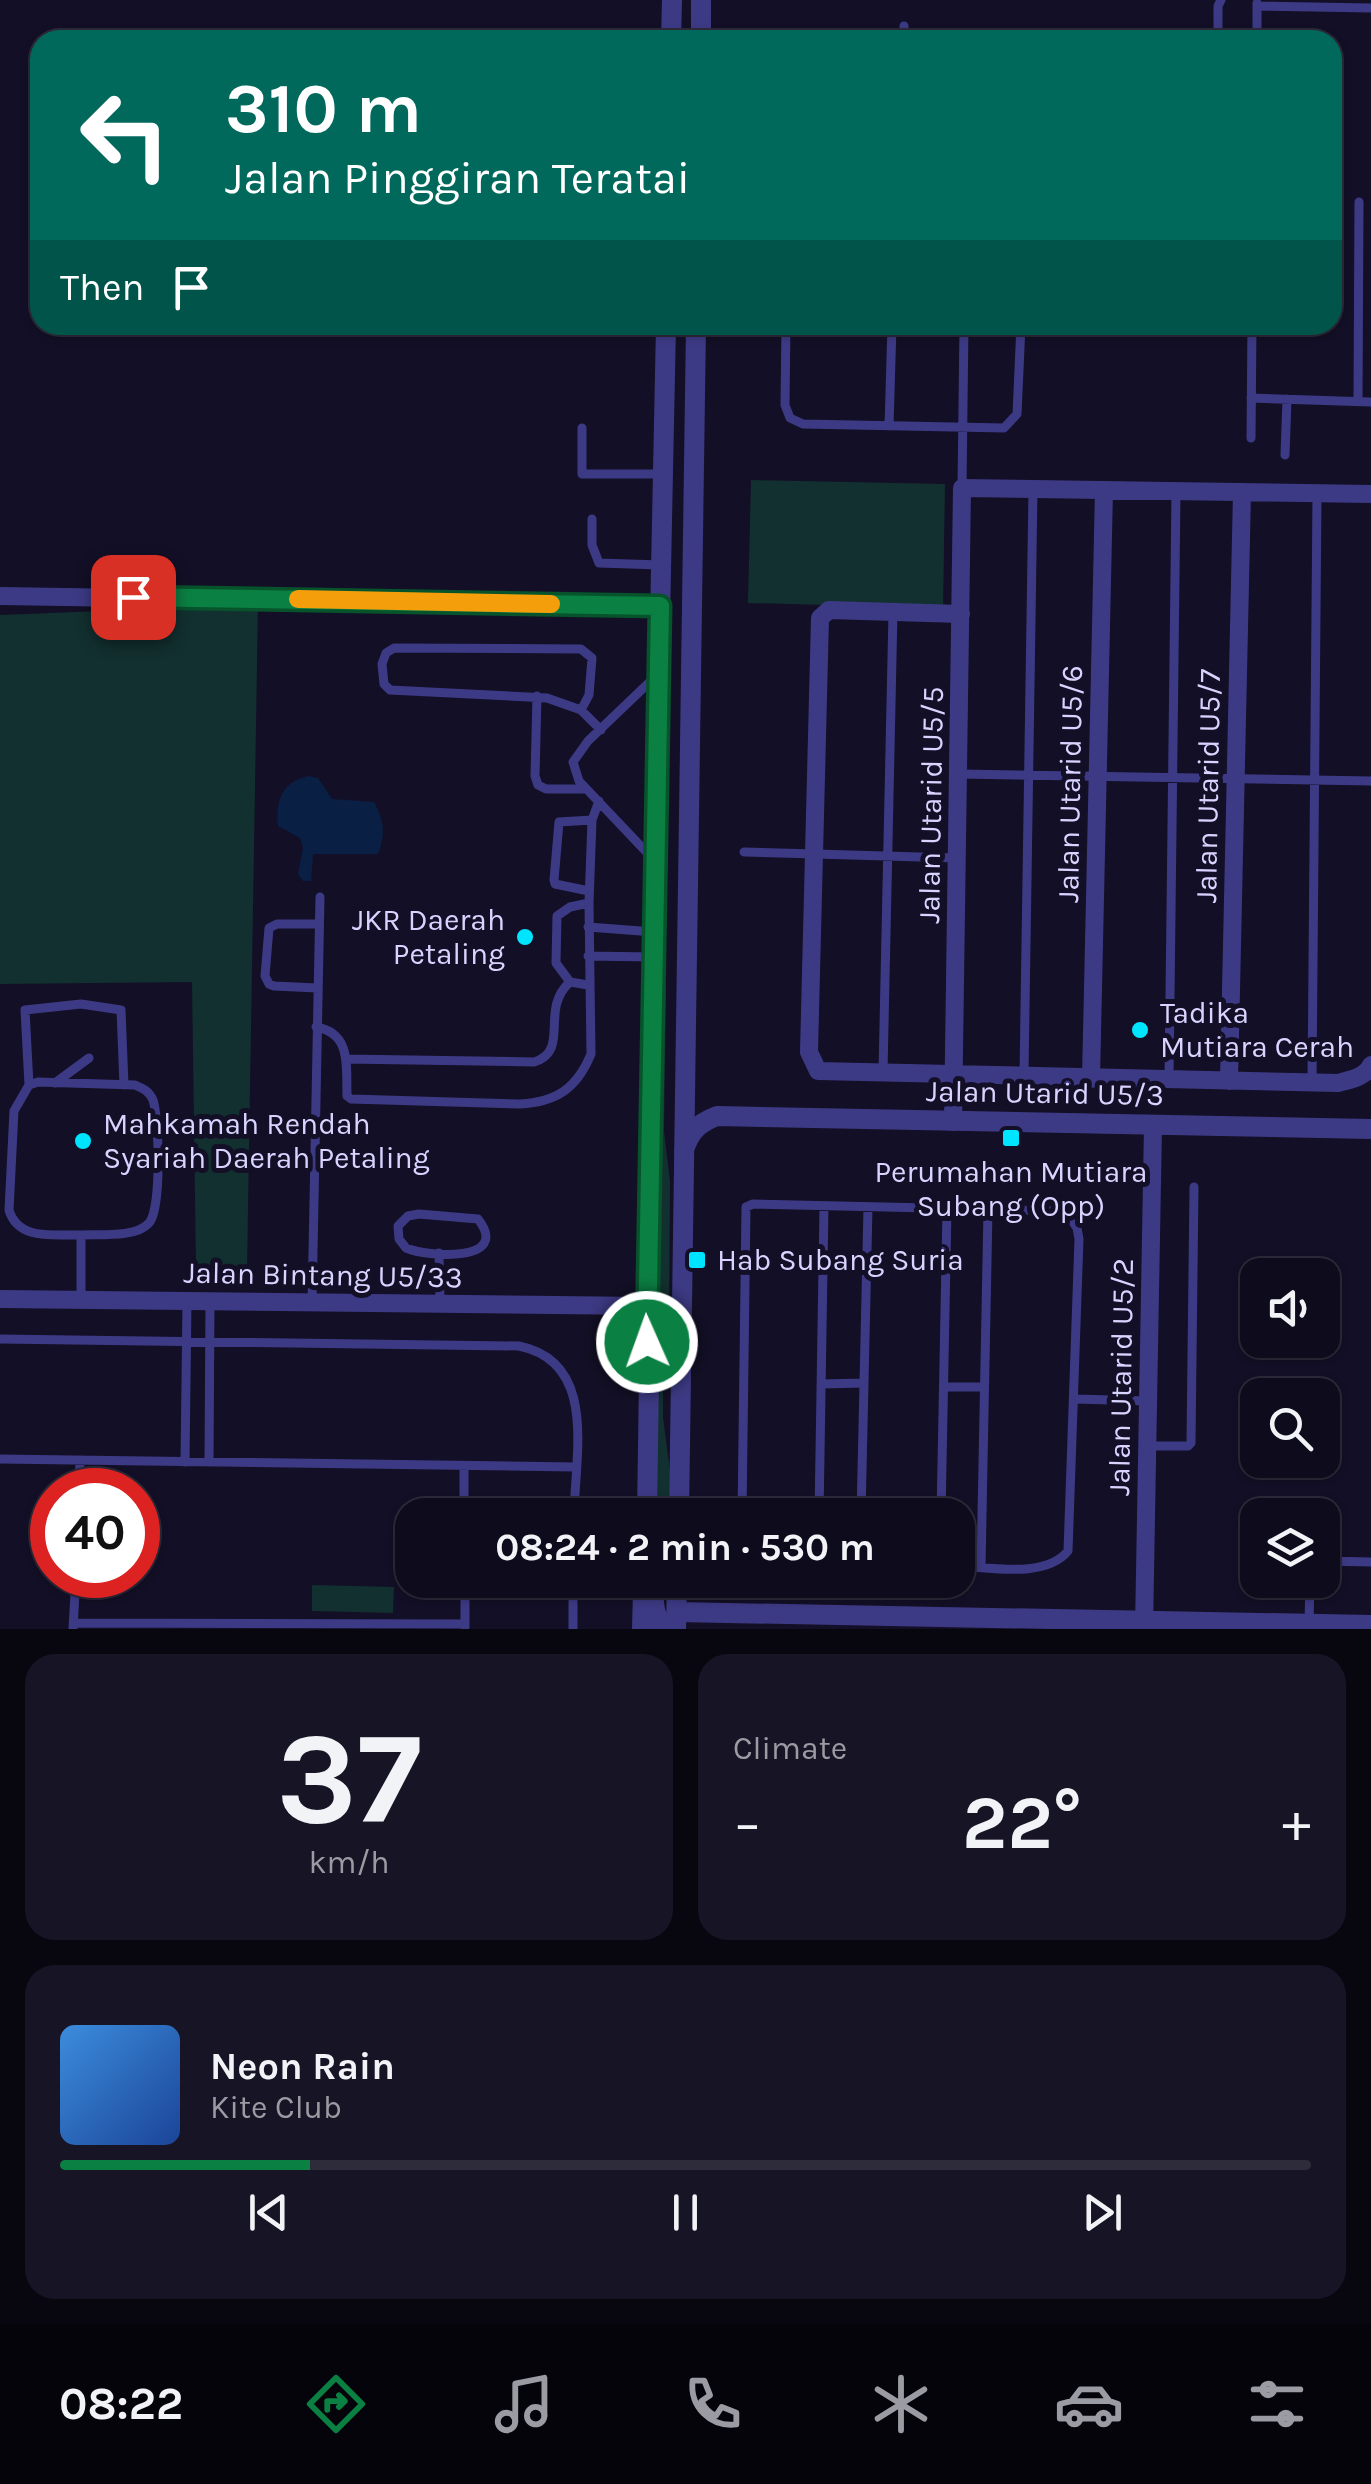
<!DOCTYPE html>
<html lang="en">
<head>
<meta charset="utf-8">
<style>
  body { margin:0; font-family:Karla,sans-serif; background:#171425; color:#f1f3f6; height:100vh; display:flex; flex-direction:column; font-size:38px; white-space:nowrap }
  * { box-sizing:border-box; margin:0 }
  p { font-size:32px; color:#9b9ba3 }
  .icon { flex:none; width:55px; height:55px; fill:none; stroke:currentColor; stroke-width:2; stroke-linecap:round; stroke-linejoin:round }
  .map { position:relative; height:1629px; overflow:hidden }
  .panel { display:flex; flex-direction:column; gap:25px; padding:25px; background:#08060f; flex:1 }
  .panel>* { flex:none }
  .guide { position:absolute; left:30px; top:30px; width:1312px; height:305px; border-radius:30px; box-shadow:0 2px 8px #0004,0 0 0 2px #2e2b3b; background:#00695c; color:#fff; overflow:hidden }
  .fabs { position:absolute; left:1240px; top:1258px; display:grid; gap:20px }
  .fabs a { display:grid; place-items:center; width:100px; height:100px; border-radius:20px; background:#0e0b1c; box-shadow:0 2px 8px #0004,0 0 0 2px #2e2b3b; font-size:50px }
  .speed { position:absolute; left:30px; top:1468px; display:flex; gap:20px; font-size:50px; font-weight:700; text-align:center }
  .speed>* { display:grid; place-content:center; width:130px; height:130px; border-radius:50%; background:#0e0b1c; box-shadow:0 2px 8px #0004,0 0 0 2px #2e2b3b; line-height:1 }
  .speed .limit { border:15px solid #d22; background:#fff; color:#111 }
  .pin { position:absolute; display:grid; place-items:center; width:85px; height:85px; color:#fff; margin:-42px; border-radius:20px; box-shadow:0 5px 15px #0006 }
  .me { position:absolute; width:110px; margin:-55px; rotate:358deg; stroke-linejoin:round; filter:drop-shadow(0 0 8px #0008) }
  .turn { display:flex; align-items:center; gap:35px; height:210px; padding:0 30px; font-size:45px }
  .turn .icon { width:130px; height:130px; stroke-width:2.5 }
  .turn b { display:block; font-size:70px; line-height:85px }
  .then { display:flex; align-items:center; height:95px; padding:0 30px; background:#0003; gap:20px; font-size:38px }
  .big { font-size:75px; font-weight:700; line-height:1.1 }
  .panel .widget { flex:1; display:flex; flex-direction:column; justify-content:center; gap:15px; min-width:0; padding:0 35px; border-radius:30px; background:#171425 }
  .panel .dial { align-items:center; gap:0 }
  .dial b { font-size:130px; line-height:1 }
  .song { display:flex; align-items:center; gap:30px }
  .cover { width:120px; height:120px; border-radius:15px; background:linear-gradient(135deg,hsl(210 70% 55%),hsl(220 70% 35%)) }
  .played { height:10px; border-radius:5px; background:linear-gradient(90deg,#0b8043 20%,#2e2b3b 20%) }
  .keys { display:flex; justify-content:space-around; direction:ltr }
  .heat { display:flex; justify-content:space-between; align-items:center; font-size:55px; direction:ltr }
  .panel .tiles { flex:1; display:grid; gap:25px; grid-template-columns:1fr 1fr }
  .widget:last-child { grid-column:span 2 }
  .trip { position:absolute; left:395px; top:1498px; width:580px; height:100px; border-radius:30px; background:#0e0b1c; box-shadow:0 2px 8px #0004,0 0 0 2px #2e2b3b; font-weight:700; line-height:100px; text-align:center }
  .menu { display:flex; height:160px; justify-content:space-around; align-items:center; background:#06040b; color:#9b9ba3 }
  .menu .icon { width:70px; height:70px }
  .menu .on { color:#0b8043 }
  .menu b { font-size:45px; color:#f1f3f6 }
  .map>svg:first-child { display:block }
  .green { fill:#12302f }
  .water { fill:#0a1f44 }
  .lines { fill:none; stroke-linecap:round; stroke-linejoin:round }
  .service { stroke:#3d3a85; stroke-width:9 }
  .minor { stroke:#3d3a85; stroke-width:18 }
  .tertiary { stroke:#3d3a85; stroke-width:20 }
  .route-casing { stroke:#07532c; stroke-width:25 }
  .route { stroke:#0b8043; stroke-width:18 }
  .slow { stroke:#f59e0b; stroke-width:18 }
  .poi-dot { fill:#00e5ff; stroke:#130f26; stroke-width:4 }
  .labels { text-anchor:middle; stroke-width:10; stroke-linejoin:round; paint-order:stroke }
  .street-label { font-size:30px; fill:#d9d4ff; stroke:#130f26 }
  .poi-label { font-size:30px; fill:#d9d4ff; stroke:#130f26; text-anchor:start }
</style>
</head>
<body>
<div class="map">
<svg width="1371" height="1629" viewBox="0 0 1371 1629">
  <rect width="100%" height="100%" fill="#130f26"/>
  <!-- green -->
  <path class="green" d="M751 480 945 484 943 608 748 603Z
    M258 605 247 1270 196 1269 192 982 0 984V615Z
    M662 985H666L664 1131 670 1181 669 1325 659 1317Z
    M657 1335 663 1344V1417L670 1471 669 1515H655Z
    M312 1585 394 1587 393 1613 312 1611Z"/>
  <!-- water -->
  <path class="water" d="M309 776 318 778 332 799 374 802C384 820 386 834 378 854H313L311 881H303L298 874 303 848 300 838 278 826C275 800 283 781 309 776Z"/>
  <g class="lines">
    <!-- service -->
    <path class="service" d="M1257 6 1371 8
      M904 40V26
      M1218 40V6L1221 0
      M1257 40V3
      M786 325 785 405 790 418 803 424 1004 428 1017 414 1021 325
      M1251 398 1371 402
      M1358 401 1359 202
      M889 426 892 325
      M582 428V474H663
      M1251 438 1252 325
      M1285 455 1287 399
      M962 487 964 325
      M592 519V545L599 563 661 565
      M537 696 535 776 538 785 546 789H585
      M581 710 589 695 592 658 581 649 394 648 386 653 382 664 384 684 390 690 547 698 581 710 601 730
      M959 774 1371 781
      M744 852 956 858
      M653 859 579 781 573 762 588 741 657 675
      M589 891 555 884 554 880 559 822 592 820
      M588 927 654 932
      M588 956 653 957
      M588 985 570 982 556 963 557 916 570 907 589 903
      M317 988 274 986 269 984 265 976 269 928 277 924H318
      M316 1027C352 1033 346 1067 347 1096L351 1099 520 1104C557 1102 577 1088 591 1054L589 903 592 820 599 801
      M346 1059 534 1062C571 1051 539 1009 570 982
      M883 1072 893 612
      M1024 1074 1033 490
      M1169 1080 1176 492
      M55 1083 89 1058
      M1312 1083 1317 493
      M29 1085 25 1010 81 1004 121 1010 124 1085
      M419 1214 478 1219C512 1263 427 1257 406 1248L399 1239 398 1226 408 1216Z
      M81 1235C99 1234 136 1238 149 1223 162 1209 159 1118 153 1100 149 1091 144 1089 135 1085L38 1082 29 1085 14 1111 9 1210C18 1241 54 1234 81 1235V1300
      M439 1253 440 1304
      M312 1303 320 897
      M0 1339 519 1346C598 1362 575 1455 574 1515
      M821 1384 864 1383
      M944 1387H984
      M1075 1399 1147 1401
      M1147 1446H1188L1191 1443 1194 1187
      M0 1459 574 1467
      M185 1462 187 1301
      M209 1462 210 1302
      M464 1466V1515
      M79 1490 80 1460
      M742 1515 746 1207 753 1204 1056 1211 1068 1215 1077 1228 1079 1239 1068 1551C1045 1579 990 1567 958 1566
      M819 1515 824 1206
      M861 1515 868 1207
      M941 1515 947 1209
      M1322 1561 1371 1562
      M981 1566 988 1210
      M465 1580V1627
      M74 1623 465 1624
      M1309 1624 1310 1580
      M73 1629 76 1575
      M573 1629V1580"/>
    <!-- minor -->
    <path class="minor" d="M0 596 660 606
      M961 614 829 610 820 618 809 1052 818 1071 1338 1083C1350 1080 1366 1077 1371 1065
      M1091 1079 1104 490
      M1229 1081 1242 492
      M953 1122 962 488 1371 494
      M0 1299 646 1306
      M1144 1629 1153 1125"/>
    <!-- tertiary -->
    <path class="tertiary" d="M671 40 672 0
      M701 40V0
      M684 1150C690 1131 699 1123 717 1116L1371 1129
      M646 1306C665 1322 668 1337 669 1361
      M647 1515 649 1378 646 1306 666 325
      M679 1515 696 325
      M651 1580 655 1610 661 1629
      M677 1612 1371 1625
      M642 1629 643 1591
      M676 1629 677 1580"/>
  </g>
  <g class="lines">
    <!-- route casing -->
    <g class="route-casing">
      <path id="route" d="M133 597 660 606 647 1342"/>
    </g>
    <!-- route -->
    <use href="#route" class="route"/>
    <!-- slow -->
    <path class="slow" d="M298 599 551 604"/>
  </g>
  <!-- markers -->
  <g class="poi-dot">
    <circle cx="525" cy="937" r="10"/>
    <circle cx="1140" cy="1030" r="10"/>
    <rect x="1001" y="1128" width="20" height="20" rx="5"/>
    <circle cx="83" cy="1141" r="10"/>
    <rect x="687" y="1250" width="20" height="20" rx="5"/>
  </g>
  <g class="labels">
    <!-- street labels -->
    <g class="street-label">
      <text transform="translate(1070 784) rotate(-89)" y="10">Jalan Utarid U5/6</text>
      <text transform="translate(1208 786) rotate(-89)" y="10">Jalan Utarid U5/7</text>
      <text transform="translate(931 805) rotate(-89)" y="10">Jalan Utarid U5/5</text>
      <text transform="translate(1045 1093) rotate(1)" y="10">Jalan Utarid U5/3</text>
      <text transform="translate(323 1275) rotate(1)" y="10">Jalan Bintang U5/33</text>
      <text transform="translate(1121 1377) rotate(-89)" y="10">Jalan Utarid U5/2</text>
    </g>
    <!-- poi labels -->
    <g class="poi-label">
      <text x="505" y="930" text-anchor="end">JKR Daerah<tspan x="505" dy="34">Petaling</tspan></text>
      <text x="1160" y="1023">Tadika<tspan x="1160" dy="34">Mutiara Cerah</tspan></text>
      <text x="103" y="1134">Mahkamah Rendah<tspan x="103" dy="34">Syariah Daerah Petaling</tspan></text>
      <text x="1011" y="1182" text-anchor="middle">Perumahan Mutiara<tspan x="1011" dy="34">Subang (Opp)</tspan></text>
      <text x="717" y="1270">Hab Subang Suria</text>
    </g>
  </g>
</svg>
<div class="fabs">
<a><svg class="icon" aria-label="sound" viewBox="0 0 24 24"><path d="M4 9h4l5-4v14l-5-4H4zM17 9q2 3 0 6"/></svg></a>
<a><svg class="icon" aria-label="search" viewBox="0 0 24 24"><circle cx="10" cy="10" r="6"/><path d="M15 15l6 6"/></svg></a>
<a><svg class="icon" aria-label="layers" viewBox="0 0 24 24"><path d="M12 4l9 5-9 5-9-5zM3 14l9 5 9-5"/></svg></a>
</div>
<div class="speed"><div class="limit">40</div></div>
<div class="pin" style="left:133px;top:597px;background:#d93025"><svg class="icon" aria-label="arrive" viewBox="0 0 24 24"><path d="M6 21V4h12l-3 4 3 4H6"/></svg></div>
<svg class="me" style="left:647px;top:1342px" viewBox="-20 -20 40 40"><circle r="17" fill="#0b8043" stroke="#fff" stroke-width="3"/><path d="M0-11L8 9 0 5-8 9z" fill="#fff"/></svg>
<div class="trip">08:24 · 2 min · 530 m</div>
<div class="guide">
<div class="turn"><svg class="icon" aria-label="left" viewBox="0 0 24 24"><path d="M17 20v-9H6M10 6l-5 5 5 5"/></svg><div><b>310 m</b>Jalan Pinggiran Teratai</div></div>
<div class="then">Then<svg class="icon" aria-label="arrive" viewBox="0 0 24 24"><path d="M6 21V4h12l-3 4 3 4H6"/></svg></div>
</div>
</div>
<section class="panel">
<div class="tiles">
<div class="widget dial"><b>37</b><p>km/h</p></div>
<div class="widget"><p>Climate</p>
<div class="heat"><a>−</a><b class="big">22°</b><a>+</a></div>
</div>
<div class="widget">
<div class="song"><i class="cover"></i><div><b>Neon Rain</b><p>Kite Club</p></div></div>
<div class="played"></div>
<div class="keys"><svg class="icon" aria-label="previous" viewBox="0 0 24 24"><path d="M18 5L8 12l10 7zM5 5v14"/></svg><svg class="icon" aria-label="pause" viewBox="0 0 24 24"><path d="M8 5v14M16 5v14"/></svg><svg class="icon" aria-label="next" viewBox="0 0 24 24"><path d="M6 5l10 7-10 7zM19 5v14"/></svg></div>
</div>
</div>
</section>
<nav class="menu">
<b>08:22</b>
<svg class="icon on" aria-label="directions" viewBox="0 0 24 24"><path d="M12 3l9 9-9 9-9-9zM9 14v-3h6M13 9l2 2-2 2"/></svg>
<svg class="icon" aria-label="music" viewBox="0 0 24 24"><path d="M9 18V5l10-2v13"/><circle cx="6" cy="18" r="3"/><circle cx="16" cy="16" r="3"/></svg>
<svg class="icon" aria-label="phone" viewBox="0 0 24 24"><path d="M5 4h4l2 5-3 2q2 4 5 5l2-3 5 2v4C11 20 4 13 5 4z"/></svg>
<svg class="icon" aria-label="climate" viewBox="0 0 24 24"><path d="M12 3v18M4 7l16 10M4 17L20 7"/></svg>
<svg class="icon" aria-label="car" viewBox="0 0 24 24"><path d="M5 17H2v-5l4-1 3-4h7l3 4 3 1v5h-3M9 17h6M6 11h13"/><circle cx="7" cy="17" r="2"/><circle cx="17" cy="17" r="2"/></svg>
<svg class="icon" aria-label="filters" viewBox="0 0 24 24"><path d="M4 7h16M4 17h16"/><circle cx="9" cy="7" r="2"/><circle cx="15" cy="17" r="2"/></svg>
</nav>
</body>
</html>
